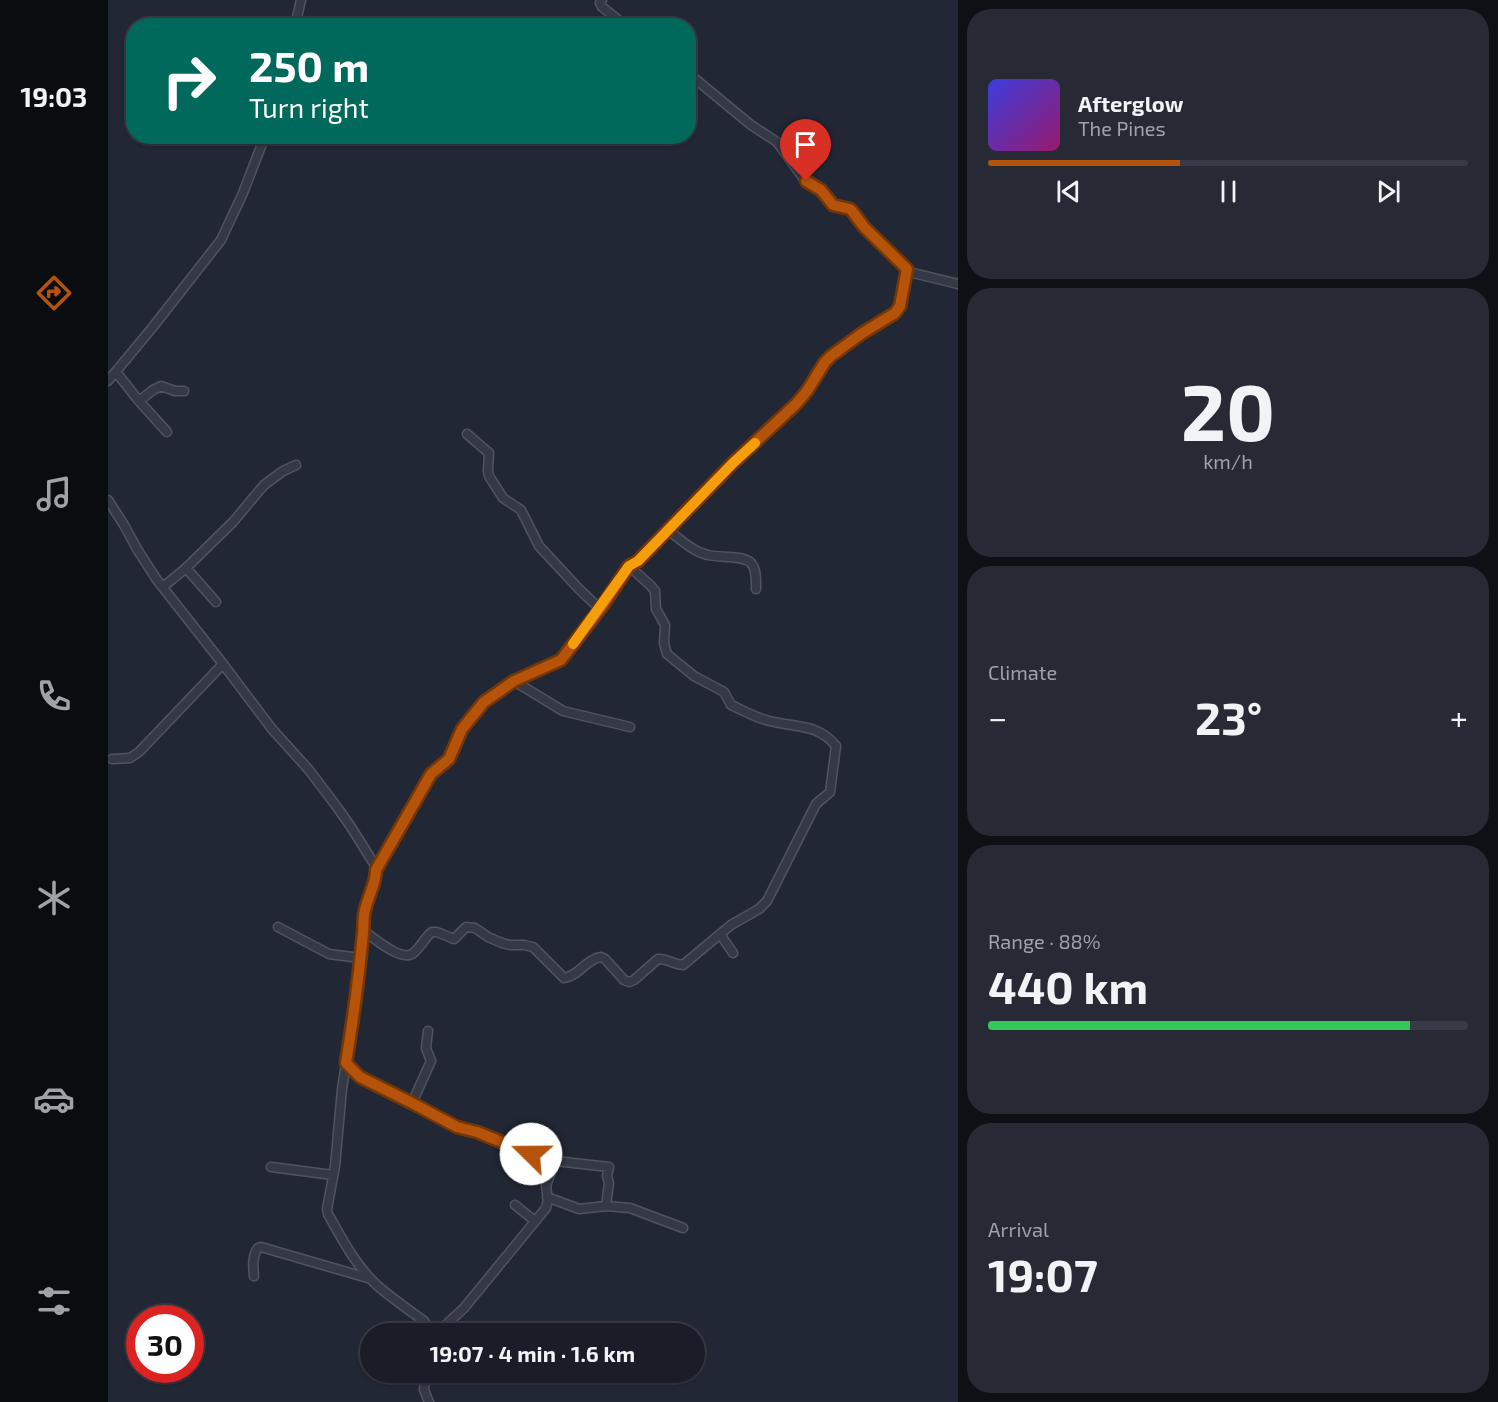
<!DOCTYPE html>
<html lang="en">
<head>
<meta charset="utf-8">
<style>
  body { margin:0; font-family:"Exo 2",sans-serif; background:#272a34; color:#f1f3f6; height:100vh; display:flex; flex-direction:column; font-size:22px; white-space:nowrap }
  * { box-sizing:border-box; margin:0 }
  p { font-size:20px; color:#9fa2a8 }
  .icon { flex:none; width:33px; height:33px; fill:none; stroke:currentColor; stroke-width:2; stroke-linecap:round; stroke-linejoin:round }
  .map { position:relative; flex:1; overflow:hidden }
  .drawer { display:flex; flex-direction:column; gap:9px; padding:9px; background:#0e1016; width:540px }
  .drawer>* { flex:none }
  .hud { position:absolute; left:18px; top:18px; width:570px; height:126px; border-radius:24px; box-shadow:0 2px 4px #0004,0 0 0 2px #383b45; background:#00695c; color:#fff; overflow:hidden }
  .speed { position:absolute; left:18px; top:1305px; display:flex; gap:12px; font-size:30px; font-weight:700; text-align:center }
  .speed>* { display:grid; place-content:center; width:78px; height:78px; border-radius:50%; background:#1a1d28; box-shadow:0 2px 4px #0004,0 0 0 2px #383b45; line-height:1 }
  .speed .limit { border:9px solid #d22; background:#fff; color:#111 }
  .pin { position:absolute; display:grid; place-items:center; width:51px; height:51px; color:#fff; margin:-62px -26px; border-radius:50% 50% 50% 0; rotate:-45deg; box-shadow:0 0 6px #0007 }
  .pin .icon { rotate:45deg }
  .me { position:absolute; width:66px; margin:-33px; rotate:292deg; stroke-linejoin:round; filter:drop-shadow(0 0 4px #0008) }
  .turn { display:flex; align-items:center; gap:21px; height:126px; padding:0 24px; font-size:27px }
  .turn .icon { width:78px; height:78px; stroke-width:2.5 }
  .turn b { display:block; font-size:42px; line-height:51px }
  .big { font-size:45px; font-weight:700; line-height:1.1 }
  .drawer .card { flex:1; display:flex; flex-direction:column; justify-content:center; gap:9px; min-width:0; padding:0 21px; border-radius:24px; background:#272a34 }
  .drawer .dial { align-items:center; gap:0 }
  .dial b { font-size:78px; line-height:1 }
  .song { display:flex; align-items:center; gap:18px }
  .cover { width:72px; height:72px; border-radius:9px; background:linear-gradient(135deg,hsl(240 70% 55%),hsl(320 70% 35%)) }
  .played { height:6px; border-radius:3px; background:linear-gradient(90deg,#b45309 40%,#383b45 40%) }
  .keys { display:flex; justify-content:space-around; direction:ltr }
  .heat { display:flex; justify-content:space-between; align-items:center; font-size:33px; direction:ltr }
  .charge { height:9px; border-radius:4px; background:linear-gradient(90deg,#34c759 88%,#383b45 0) }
  .trip { position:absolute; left:252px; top:1323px; width:345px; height:60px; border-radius:30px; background:#1a1d28; box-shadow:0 2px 4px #0004,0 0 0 2px #383b45; font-weight:700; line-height:60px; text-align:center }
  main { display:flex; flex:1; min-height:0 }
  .dock { display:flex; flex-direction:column; width:108px; justify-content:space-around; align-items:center; background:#0a0c10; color:#9fa2a8 }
  .dock .icon { width:42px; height:42px }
  .dock .selected { color:#b45309 }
  .dock b { font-size:27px; color:#f1f3f6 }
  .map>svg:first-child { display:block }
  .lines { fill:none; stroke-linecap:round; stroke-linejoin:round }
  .minor-casing { stroke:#505460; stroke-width:11 }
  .minor { stroke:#353946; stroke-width:8 }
  .route-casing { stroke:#753606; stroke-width:15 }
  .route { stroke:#b45309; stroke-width:10 }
  .slow { stroke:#f59e0b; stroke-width:10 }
</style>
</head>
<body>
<main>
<nav class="dock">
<b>19:03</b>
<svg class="icon selected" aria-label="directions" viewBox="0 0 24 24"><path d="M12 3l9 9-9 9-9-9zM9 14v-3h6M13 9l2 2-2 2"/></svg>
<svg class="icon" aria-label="music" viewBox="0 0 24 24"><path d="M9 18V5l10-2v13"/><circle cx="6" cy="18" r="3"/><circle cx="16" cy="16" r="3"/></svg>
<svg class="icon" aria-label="phone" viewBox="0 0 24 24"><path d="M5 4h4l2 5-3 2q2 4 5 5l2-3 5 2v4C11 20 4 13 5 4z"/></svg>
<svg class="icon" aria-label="climate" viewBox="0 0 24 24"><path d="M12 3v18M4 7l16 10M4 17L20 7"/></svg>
<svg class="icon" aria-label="car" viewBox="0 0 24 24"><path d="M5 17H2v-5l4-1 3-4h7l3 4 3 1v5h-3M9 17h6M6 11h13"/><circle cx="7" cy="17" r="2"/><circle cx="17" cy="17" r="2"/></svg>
<svg class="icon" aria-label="filters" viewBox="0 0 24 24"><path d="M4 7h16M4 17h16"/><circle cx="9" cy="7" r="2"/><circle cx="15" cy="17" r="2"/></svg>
</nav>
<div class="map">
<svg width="850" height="1402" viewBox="0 0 850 1402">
  <rect width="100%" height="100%" fill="#222735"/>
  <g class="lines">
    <!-- minor casing -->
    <g class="minor-casing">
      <path id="minor" d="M494 0 492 3 494 7 518 26
        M187 26 193 0
        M580 73 643 125 669 142 696 179 713 190 725 205 741 209 744 211 755 227 801 272 850 284
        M8 372 31 401 59 432
        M0 381 44 328 113 240 135 193 157 136
        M31 401 45 390 53 386 67 391H76
        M359 434 381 453 380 471 381 476 395 498 413 510 431 546 471 589 492 609
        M0 500 16 525 29 549 49 580 115 664 164 729 201 770 229 807 243 827 268 867V876L259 900 256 915V931L247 1007 234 1089 227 1166 219 1209 220 1214C234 1239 249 1268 271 1287 285 1299 301 1310 316 1321L318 1324 319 1334
        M560 530C572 539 585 552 600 555 612 558 633 555 642 562 649 568 648 581 648 589
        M78 568 108 602
        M55 587 78 568 125 522 156 485 175 471 188 465
        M406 681 455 711 522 727
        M4 759 22 758 31 752 115 664
        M269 870 281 851 323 774 341 759 354 729 376 702 406 681 451 662 454 659 495 605 521 566 530 561 625 463 685 407 699 391 717 362 723 356 753 334 787 313 792 306 799 269
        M170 927 221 954 252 958
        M256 931C265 938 293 961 304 954 312 949 316 938 324 932H329L346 939 358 927 367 928 380 937 394 943 402 945H416L425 947 456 978C471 976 478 959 493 957L497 959 516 980 521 982 526 980 550 959C559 958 566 965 575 965L623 925 651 909 659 901 708 804 722 792 728 746C709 722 684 728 658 720 646 717 634 710 623 705L616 692 586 676 559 654 556 643 557 625 548 609 547 591 543 586 521 566
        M612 934 625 953
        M238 1063 252 1078 304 1103 349 1127 369 1133 423 1154 447 1161 501 1167 499 1176 501 1183 498 1206
        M304 1103 323 1061 318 1048 320 1031
        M163 1167 225 1175
        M439 1197 471 1209 498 1206 522 1208 575 1228
        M407 1205 427 1221
        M146 1276C145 1266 144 1256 150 1248L153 1247 263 1279
        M328 1334 356 1308 438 1208 440 1200 438 1186 447 1161
        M318 1372 316 1390 321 1402"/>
    </g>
    <!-- minor -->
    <use href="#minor" class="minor"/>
  </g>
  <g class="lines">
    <!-- route casing -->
    <g class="route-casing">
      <path id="route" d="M423 1154 369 1132 349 1127 304 1103 252 1077 238 1063C245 1020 251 977 255 933 256 927 255 921 256 915 258 900 268 885 268 870L323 774 341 759 354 729 376 702 406 681 453 660 495 605 521 566 530 561 625 463 688 404 699 391 717 362 723 356 753 334 787 313 792 306 799 269 756 227 744 211 742 209 725 205 713 190 698 181"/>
    </g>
    <!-- route -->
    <use href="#route" class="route"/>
    <!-- slow -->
    <path class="slow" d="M465 644 521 566 530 561 625 463 647 443"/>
  </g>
</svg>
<div class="speed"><div class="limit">30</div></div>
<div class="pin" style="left:698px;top:181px;background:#d93025"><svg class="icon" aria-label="arrive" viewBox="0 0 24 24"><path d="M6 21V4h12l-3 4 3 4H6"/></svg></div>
<svg class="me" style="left:423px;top:1154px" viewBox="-20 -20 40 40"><circle r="19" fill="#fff"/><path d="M0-13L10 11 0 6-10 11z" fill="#b45309"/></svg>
<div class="trip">19:07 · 4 min · 1.6 km</div>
<div class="hud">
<div class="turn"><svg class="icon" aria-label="right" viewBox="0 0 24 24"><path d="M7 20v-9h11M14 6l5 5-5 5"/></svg><div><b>250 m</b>Turn right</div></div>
</div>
</div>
<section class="drawer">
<div class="card">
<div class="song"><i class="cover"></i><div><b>Afterglow</b><p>The Pines</p></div></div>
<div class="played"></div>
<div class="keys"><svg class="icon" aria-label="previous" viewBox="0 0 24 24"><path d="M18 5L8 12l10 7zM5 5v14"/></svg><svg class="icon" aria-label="pause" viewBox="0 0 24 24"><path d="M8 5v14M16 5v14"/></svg><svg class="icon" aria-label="next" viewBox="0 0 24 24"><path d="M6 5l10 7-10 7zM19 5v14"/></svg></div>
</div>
<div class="card dial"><b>20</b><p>km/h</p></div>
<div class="card"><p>Climate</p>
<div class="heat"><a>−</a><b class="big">23°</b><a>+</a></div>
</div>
<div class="card"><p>Range · 88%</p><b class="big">440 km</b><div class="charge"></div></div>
<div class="card"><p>Arrival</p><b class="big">19:07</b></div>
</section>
</main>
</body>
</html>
